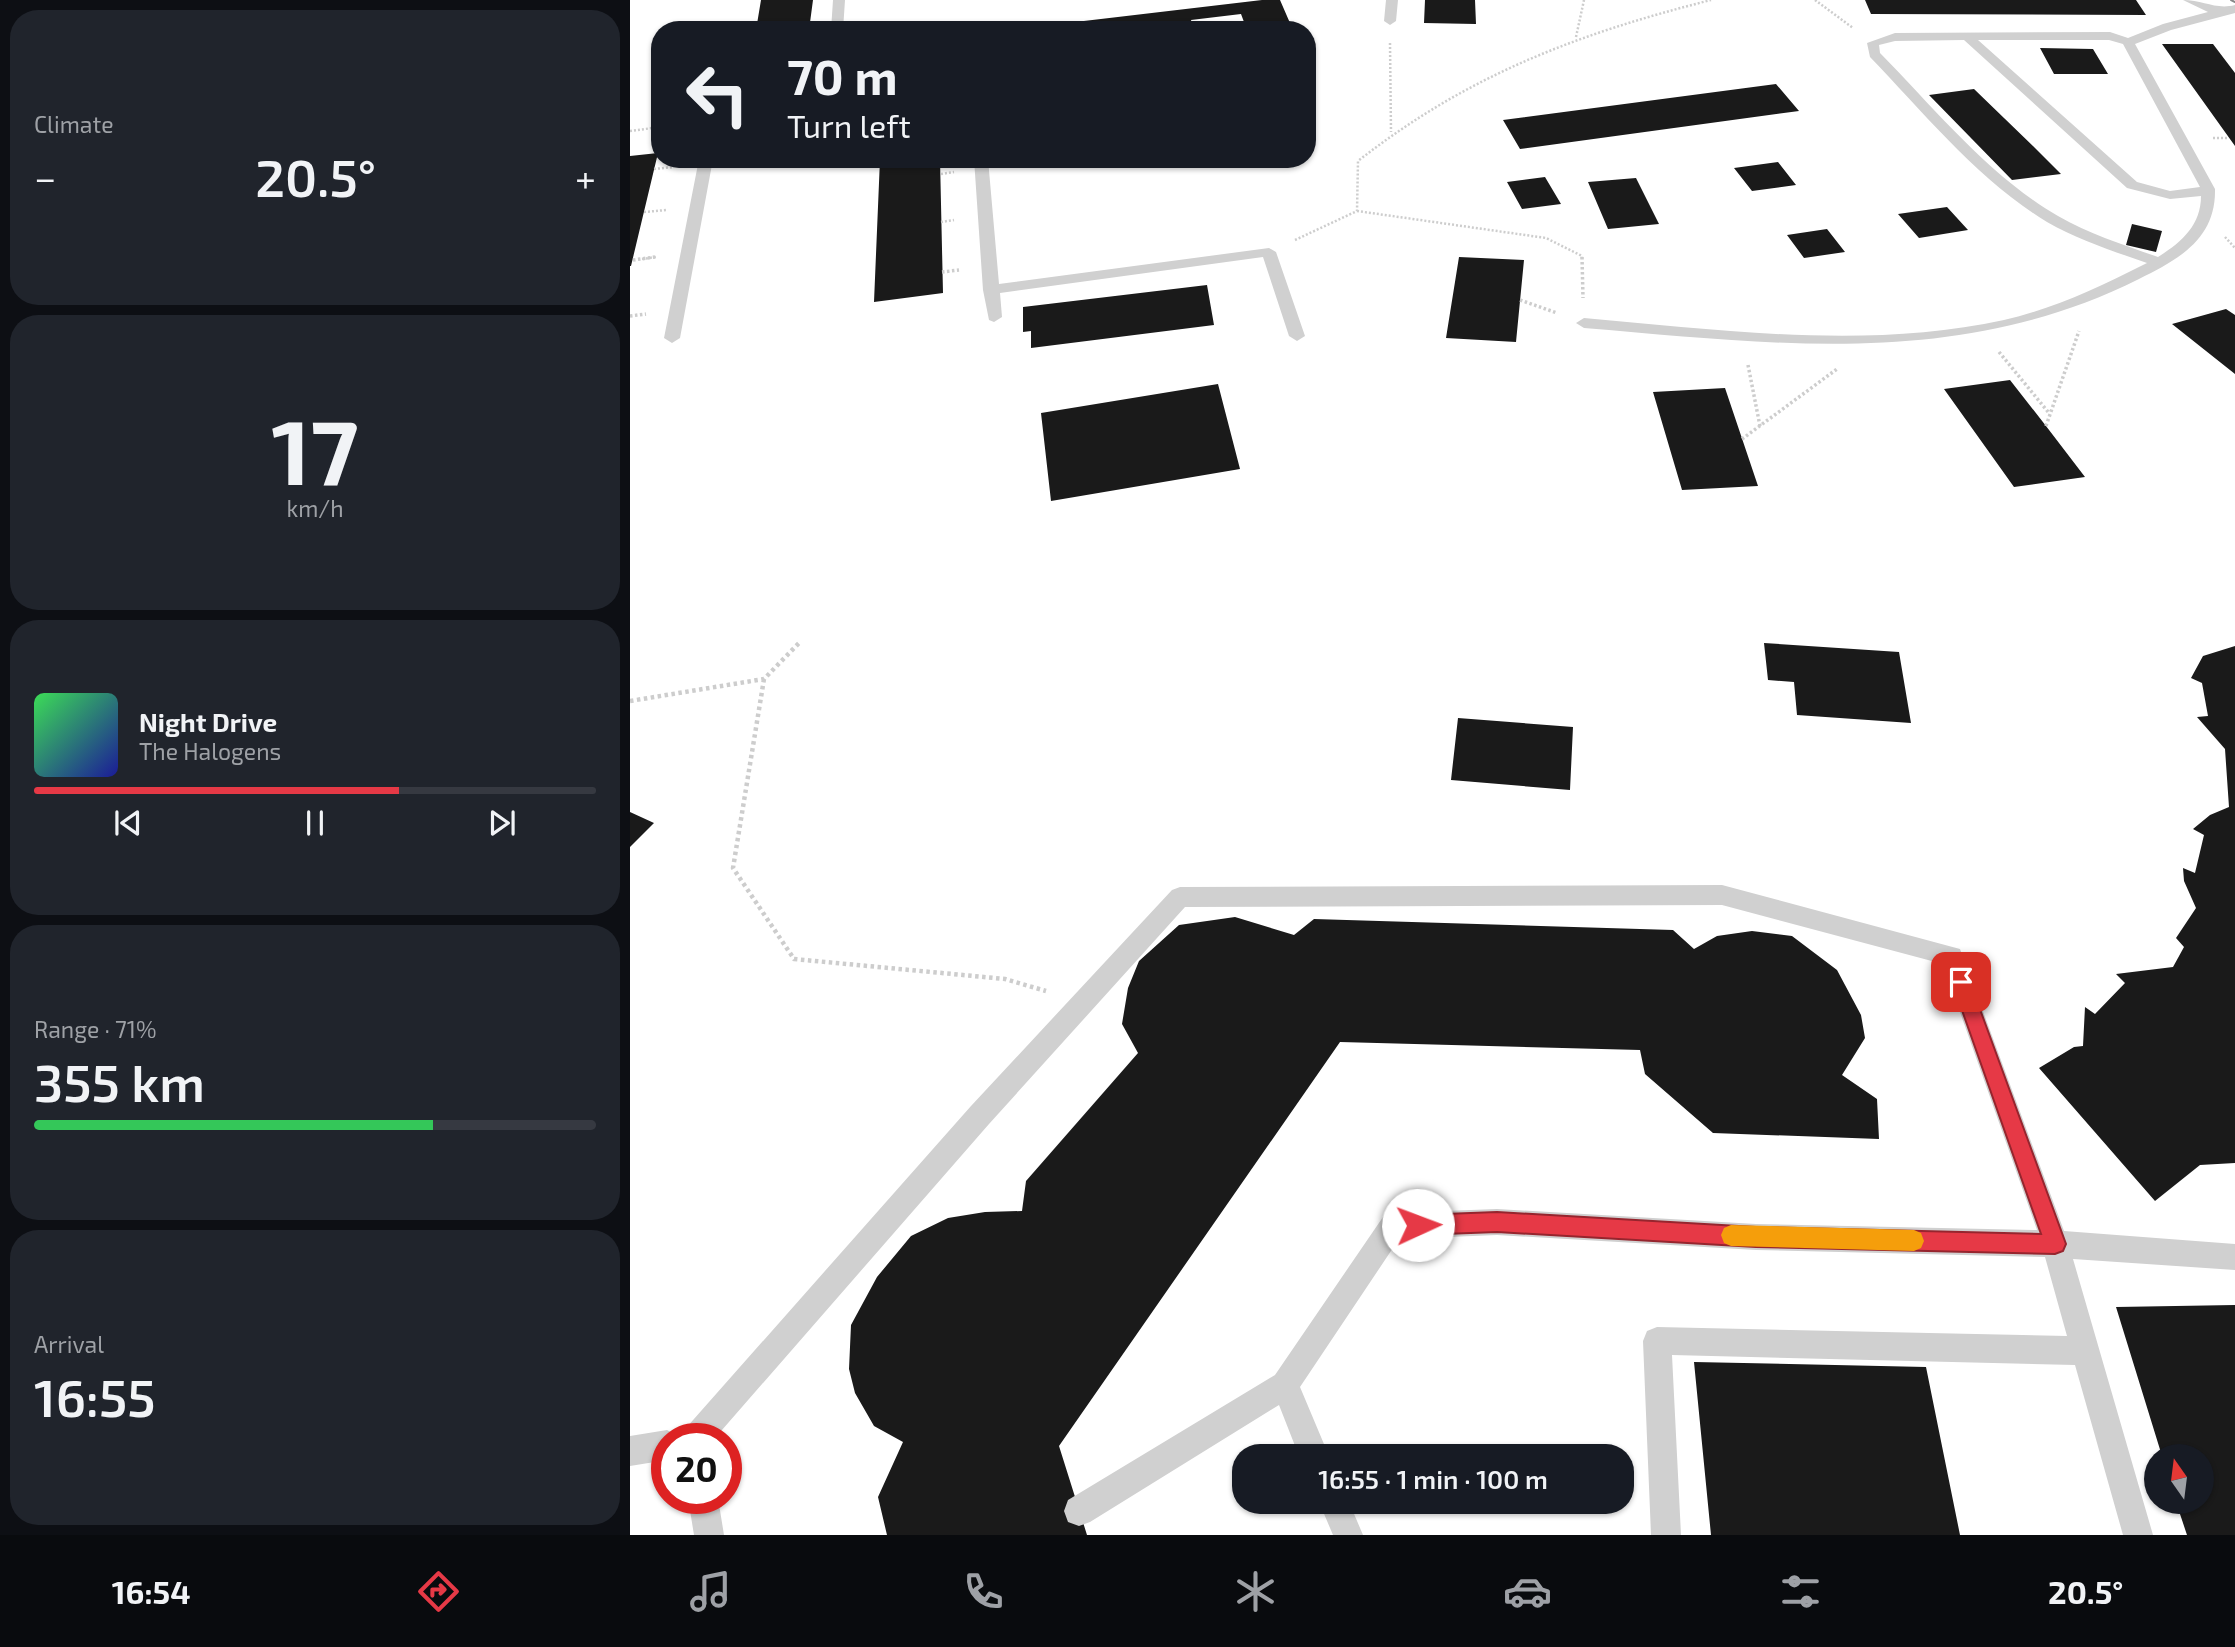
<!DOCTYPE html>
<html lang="en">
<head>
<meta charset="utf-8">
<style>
  body { margin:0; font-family:"Exo 2",sans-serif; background:#20242c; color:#f1f3f6; height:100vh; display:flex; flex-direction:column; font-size:26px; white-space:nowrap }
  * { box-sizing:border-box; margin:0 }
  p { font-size:23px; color:#9ea1a6 }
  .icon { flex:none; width:38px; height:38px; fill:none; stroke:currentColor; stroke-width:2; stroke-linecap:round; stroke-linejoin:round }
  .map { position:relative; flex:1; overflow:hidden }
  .drawer { display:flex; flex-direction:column; gap:10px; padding:10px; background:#0d0f14; width:630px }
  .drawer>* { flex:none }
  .hud { position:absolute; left:21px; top:21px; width:665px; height:147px; border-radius:28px; box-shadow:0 2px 5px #0004; background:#171b24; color:#f1f3f6; overflow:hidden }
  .needle { width:46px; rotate:346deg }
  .controls { position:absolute; left:1514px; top:1444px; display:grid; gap:14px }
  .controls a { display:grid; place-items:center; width:70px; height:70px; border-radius:50%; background:#171b24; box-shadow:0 2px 5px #0004; font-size:35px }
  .speed { position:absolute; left:21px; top:1423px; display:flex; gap:14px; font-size:35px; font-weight:700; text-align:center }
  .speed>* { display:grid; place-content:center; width:91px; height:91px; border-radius:50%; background:#171b24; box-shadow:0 2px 5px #0004; line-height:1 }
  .speed .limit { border:10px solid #d22; background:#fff; color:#111 }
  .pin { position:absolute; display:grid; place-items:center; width:60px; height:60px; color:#fff; margin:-30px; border-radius:14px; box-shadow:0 4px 10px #0006 }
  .me { position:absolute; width:77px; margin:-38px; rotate:88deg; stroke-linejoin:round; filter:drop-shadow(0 0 5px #0008) }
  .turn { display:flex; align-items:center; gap:24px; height:147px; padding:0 21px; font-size:32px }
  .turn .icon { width:91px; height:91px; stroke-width:2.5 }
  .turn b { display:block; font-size:49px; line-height:60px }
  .big { font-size:52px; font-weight:600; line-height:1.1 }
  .drawer .widget { flex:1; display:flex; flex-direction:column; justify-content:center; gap:10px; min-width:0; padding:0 24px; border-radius:28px; background:#20242c }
  .drawer .dial { align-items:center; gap:0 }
  .dial b { font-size:91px; line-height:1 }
  .song { display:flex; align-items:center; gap:21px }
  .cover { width:84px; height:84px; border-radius:10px; background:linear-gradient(135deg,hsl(130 70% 55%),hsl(240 70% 35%)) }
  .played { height:7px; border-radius:4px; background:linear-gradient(90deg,#e63946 65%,#363941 65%) }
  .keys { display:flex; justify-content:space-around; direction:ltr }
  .heat { display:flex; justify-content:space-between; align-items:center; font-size:38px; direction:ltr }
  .charge { height:10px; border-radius:5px; background:linear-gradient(90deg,#34c759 71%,#363941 0) }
  .trip { position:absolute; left:602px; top:1444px; width:402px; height:70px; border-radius:28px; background:#171b24; box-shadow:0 2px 5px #0004; font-weight:600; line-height:70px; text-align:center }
  .tab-bar { display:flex; height:112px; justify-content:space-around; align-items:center; background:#090b0e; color:#9ea1a6 }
  .tab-bar .icon { width:49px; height:49px }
  .tab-bar .current { color:#e63946 }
  .tab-bar b { font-size:32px; color:#f1f3f6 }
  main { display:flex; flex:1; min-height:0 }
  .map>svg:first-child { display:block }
  .building { fill:#1a1a1a }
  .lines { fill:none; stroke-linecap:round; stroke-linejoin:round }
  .path-far2 { stroke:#cdcdcd; stroke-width:2.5; stroke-dasharray:2 2; stroke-linecap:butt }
  .path-far1 { stroke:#cdcdcd; stroke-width:3.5; stroke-dasharray:2.5 2.5; stroke-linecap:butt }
  .path { stroke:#cdcdcd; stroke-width:4.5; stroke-dasharray:3.5 3.5; stroke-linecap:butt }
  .service { fill:#d0d0d0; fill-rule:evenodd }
  .tram { stroke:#888; stroke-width:2 }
  .route { fill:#e63946; stroke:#96252e; stroke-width:2 }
  .slow { fill:#f59e0b }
</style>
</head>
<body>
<main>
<section class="drawer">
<div class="widget"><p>Climate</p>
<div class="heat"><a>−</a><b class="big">20.5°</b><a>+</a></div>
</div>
<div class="widget dial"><b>17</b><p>km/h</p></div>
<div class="widget">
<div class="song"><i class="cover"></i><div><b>Night Drive</b><p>The Halogens</p></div></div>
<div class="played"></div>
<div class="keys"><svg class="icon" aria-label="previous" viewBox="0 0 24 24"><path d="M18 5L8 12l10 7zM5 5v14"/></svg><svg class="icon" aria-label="pause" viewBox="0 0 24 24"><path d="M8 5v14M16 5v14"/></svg><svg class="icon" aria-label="next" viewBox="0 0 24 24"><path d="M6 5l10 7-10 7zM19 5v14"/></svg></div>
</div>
<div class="widget"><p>Range · 71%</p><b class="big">355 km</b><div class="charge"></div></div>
<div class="widget"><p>Arrival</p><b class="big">16:55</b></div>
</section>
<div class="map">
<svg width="1605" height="1535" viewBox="0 0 1605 1535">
  <rect width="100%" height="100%" fill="#fff"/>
  <!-- building -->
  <path class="building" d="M131 0H183L179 30H126Z
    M632 0H650L663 30H617L611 14 561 20 564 30H508L507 27 481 30H403V27Z
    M795 0H845L846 24 794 23Z
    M1235 0H1506L1516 15 1241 14Z
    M1532 44H1583L1605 73V146Z
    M1410 48 1463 49 1478 74H1424Z
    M1146 84 1169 111 890 149 873 120Z
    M1344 89 1404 147 1431 174 1382 180 1299 95Z
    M28 153 1 266H0V156Z
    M250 159H310L313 293 244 302Z
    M1148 162 1166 185 1122 191 1104 168Z
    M915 177 931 204 892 209 877 182Z
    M1006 178 1029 224 978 229 958 182Z
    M1317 207 1338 230 1289 238 1268 214Z
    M1502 224 1532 231 1526 252 1496 245Z
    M1197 229 1215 252 1174 258 1157 235Z
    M829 257 894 260 886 342 816 338Z
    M577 285 584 325 401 348V331L393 332V307Z
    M1596 309 1605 315V374L1542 324Z
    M1380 380 1416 426 1455 477 1384 487 1314 389Z
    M588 384 610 469 421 501 411 413Z
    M1095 388 1128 486 1052 490 1023 392Z
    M1134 643 1269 652 1281 723 1167 715 1164 682 1138 680Z
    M1605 646V1163L1570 1165 1525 1201 1409 1068 1444 1047 1453 1046 1455 1007 1465 1014 1495 983 1486 974 1543 967 1554 947 1546 938 1566 908 1554 881 1553 868 1565 873 1574 835 1563 829 1580 815 1599 807 1595 749 1567 717 1578 716 1572 683 1561 678 1573 656Z
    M828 718 943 727 940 790 821 780Z
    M0 812 24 823 0 847Z
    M605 917 664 935 684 919 1043 930 1064 949 1087 936 1122 931 1162 936 1207 970 1231 1015 1235 1038 1212 1075 1247 1099 1249 1139 1083 1133 1015 1074 1010 1050 710 1042 429 1446 457 1535H257L248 1497 273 1442 244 1426 225 1393 219 1369 221 1325 247 1277 281 1236 318 1218 355 1212 392 1211 396 1181 508 1053 492 1024 498 988 509 961 549 925Z
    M1605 1305V1535H1557L1546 1502H1572V1456H1532L1486 1307Z
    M1064 1362 1296 1367 1330 1535H1081Z"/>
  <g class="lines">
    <!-- path-far2 -->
    <path class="path-far2" d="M1185 0 1223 28
      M946 37 954 0
      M760 43 761 132
      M0 131 30 127
      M1583 138H1599
      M24 169 44 167
      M311 174 324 172
      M727 211 916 238 952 256V259
      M14 212 37 210
      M311 222 324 220
      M1595 237 1605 248
      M665 240 727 211 728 161C838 75 947 34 1081 0
      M12 259 26 257"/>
    <!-- path-far1 -->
    <path class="path-far1" d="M952 257 953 298
      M3 260 25 257
      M312 272 329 270
      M890 300 927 313
      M0 316 16 314
      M1369 352 1419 413
      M1118 365 1130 426
      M1416 426 1449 331
      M1112 439 1207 369"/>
    <!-- path -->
    <path class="path" d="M134 679 103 868 164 959 375 979 416 991
      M0 701 134 679 169 643"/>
    <!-- service -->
    <path class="service" d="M203 0H215L213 30H201Z
      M756 0H768L766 21 760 25 754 21Z
      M1553 0C1573 0 1586 10 1605 5V13L1541 30 1505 44 1585 189C1586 239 1549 259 1509 279 1329 369 1147 344 954 328L946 323 954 318C1091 330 1237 350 1374 320 1422 309 1468 288 1513 265L1517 263C1483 251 1448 240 1417 222 1348 180 1295 114 1240 57L1237 43 1265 33 1480 32 1498 38 1533 24 1578 12ZM1334 40 1497 188 1540 199 1571 196C1571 225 1552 242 1528 257 1494 245 1459 234 1428 216 1359 176 1306 110 1250 53L1249 45 1265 41ZM1348 40H1479L1493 44 1570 187 1540 191 1507 182Z
      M69 159H83L50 338 42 343 34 338Z
      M344 159H358L369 284 639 248 646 252 675 336 667 341 659 336 633 257 370 293 372 317 364 322 359 320 353 290Z
      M1092 885 1330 949 1434 1231 1605 1244V1270L1443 1259 1523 1535H1493L1445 1365 1042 1355 1051 1535H1021L1013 1341 1017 1331 1027 1327 1437 1336 1415 1257 1126 1250 867 1235 769 1239 670 1387 699 1456H669L649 1405 460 1522 449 1526 438 1522 434 1511 438 1500 645 1375 753 1217 762 1213 867 1209 1126 1224 1407 1230 1313 964 1092 905 555 907 359 1124 85 1438H52L56 1428 341 1106 542 890 550 887Z
      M37 1430 47 1435 49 1438H37V1460L0 1466V1436Z
      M58 1498H88L94 1535H64Z
      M689 1502H719L733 1535H703Z"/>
    <!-- tram -->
    <path class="tram" d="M1601 0 1605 2"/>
  </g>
  <!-- route -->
  <path class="route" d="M1331 974 1338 976 1340 982 1436 1244 1433 1251 1425 1254 1126 1247 867 1232 788 1235 781 1232 778 1225 781 1218 788 1215 867 1212 1126 1227 1411 1234 1322 982 1325 976Z"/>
  <!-- slow -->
  <path class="slow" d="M1101 1225 1284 1230 1291 1233 1294 1241 1291 1248 1284 1251 1101 1246 1094 1243 1091 1235 1094 1228Z"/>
</svg>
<div class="controls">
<a><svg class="needle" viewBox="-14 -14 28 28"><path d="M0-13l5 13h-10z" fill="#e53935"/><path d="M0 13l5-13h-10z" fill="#9ea1a6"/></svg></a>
</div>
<div class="speed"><div class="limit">20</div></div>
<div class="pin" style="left:1331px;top:982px;background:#d93025"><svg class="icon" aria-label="arrive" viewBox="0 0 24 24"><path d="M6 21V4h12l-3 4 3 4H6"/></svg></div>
<svg class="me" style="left:788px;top:1225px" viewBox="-20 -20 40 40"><circle r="19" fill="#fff"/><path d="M0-13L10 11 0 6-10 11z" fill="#e63946"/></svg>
<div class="trip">16:55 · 1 min · 100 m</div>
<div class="hud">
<div class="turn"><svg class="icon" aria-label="left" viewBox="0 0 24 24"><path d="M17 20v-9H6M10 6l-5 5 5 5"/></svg><div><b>70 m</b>Turn left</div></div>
</div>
</div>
</main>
<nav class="tab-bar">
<b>16:54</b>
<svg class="icon current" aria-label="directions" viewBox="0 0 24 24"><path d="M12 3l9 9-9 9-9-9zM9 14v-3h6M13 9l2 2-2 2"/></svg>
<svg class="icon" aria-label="music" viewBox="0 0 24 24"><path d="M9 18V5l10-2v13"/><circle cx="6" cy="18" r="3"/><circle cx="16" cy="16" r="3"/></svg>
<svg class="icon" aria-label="phone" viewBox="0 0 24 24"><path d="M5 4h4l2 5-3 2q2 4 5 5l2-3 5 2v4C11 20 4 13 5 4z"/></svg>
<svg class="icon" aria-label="climate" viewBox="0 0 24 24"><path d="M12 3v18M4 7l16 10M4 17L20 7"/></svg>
<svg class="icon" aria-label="car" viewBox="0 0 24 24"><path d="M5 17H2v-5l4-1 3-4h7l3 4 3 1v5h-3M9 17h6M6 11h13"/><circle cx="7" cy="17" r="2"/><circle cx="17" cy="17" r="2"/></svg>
<svg class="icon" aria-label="filters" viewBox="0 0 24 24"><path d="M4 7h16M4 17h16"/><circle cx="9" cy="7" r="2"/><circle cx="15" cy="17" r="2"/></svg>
<b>20.5°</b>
</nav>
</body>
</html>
